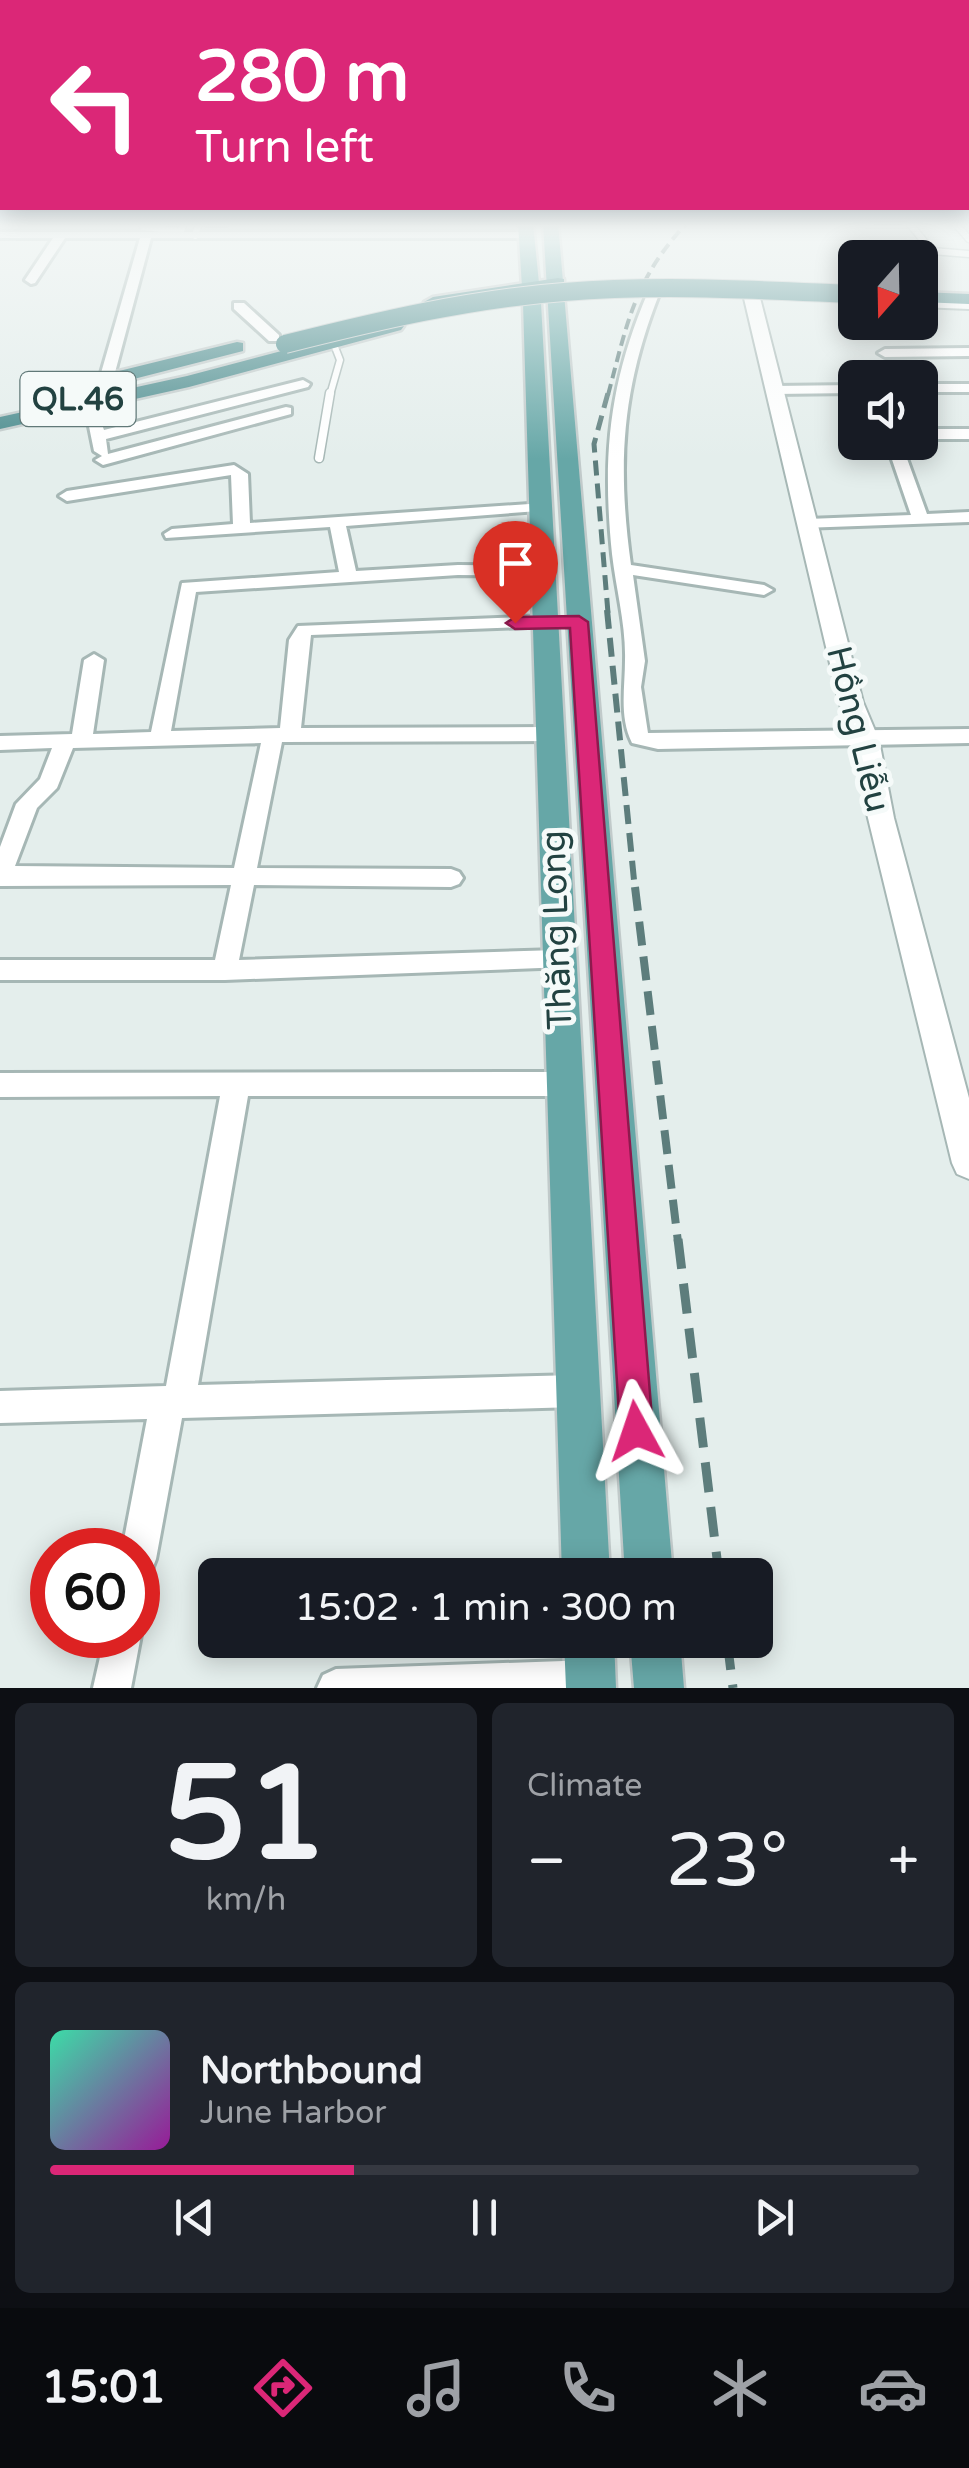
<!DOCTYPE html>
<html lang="en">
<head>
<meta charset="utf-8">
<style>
  body { margin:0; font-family:"Varela Round",sans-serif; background:#20242c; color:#f1f3f6; height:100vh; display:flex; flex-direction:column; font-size:38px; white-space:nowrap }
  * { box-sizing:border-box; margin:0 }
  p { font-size:32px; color:#9ea1a6 }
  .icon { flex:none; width:55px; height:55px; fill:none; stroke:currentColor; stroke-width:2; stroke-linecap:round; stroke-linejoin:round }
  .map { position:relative; height:1688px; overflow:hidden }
  .details { display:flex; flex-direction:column; gap:15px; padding:15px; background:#0d0f14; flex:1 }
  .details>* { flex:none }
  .banner { position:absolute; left:0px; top:0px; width:970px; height:210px; box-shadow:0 5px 25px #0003; background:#db2777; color:#fff; overflow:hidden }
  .needle { width:65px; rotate:200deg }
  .fabs { position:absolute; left:838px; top:240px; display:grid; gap:20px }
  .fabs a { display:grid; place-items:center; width:100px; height:100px; border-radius:15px; background:#171b24; box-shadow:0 5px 25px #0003; font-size:50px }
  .speed { position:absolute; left:30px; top:1528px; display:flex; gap:20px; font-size:50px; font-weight:700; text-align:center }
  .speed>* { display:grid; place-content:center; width:130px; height:130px; border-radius:50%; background:#171b24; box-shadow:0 5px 25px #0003; line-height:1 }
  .speed .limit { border:15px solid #d22; background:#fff; color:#111 }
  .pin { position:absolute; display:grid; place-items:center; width:85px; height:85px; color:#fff; margin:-102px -42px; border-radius:50% 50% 50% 0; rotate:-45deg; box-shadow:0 0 10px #0007 }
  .pin .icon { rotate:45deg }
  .me { position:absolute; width:110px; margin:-55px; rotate:355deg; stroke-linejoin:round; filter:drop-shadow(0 0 8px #0008) }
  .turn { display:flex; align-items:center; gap:35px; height:210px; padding:0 30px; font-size:45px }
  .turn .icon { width:130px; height:130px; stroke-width:2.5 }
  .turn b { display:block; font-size:70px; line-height:85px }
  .big { font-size:75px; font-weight:600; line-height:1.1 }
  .details .card { flex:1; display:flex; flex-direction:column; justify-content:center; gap:15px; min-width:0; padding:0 35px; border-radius:15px; background:#20242c }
  .details .dial { align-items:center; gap:0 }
  .dial b { font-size:130px; line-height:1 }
  .song { display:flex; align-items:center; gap:30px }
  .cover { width:120px; height:120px; border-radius:15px; background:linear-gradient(135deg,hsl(160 70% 55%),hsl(300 70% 35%)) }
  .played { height:10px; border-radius:5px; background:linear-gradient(90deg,#db2777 35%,#363941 35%) }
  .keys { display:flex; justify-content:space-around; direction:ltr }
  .heat { display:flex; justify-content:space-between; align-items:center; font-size:55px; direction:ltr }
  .details .tiles { flex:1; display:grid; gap:15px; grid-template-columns:1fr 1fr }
  .card:last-child { grid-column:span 2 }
  .trip { position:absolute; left:198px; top:1558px; width:575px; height:100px; border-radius:15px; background:#171b24; box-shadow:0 5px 25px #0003; font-weight:600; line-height:100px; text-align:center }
  .tab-bar { display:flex; height:160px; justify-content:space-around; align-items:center; background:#090b0e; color:#9ea1a6 }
  .tab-bar .icon { width:70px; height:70px }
  .tab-bar .active { color:#db2777 }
  .tab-bar b { font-size:45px; color:#f1f3f6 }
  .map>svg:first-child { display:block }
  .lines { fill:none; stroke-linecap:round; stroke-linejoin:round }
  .service-far1-casing { stroke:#a6b7b5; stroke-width:9 }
  .service-casing { stroke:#a6b7b5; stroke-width:11 }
  .minor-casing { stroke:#a6b7b5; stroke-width:6 }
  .tertiary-casing { stroke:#a6b7b5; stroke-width:4 }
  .primary-casing { stroke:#c1caca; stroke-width:5 }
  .trunk-casing { stroke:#c1caca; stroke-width:5 }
  .service-far1 { stroke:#fff; stroke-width:6 }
  .service { stroke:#fff; stroke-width:8 }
  .minor { fill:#fff; fill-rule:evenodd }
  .tertiary { fill:#fff; fill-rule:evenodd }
  .primary { fill:#66a7a7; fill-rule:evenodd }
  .trunk { fill:#488a8c; fill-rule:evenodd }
  .rail-far4 { stroke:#5d7d7c; stroke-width:4; stroke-dasharray:11 6; stroke-linecap:butt }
  .rail-far3 { stroke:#5d7d7c; stroke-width:5; stroke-dasharray:15 8; stroke-linecap:butt }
  .rail-far2 { stroke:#5d7d7c; stroke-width:6; stroke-dasharray:19 9; stroke-linecap:butt }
  .rail-far1 { stroke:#5d7d7c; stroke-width:8; stroke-dasharray:24 11; stroke-linecap:butt }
  .rail { stroke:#5d7d7c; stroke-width:9; stroke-dasharray:30 15; stroke-linecap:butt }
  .trunk-bridge-casing { stroke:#c1caca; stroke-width:20; stroke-linecap:butt }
  .trunk-bridge { stroke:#488a8c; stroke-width:18 }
  .wall { fill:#9faeaa }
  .route { fill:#db2777; stroke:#8e194d; stroke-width:2.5 }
  .labels { text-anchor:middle; stroke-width:10; stroke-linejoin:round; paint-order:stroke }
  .shield { fill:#f5faf9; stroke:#617978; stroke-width:2.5 }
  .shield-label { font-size:32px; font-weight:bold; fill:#224241 }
  .street-label { font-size:35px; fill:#224241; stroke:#f5faf9 }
</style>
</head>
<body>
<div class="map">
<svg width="969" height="1688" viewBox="0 0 969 1688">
  <rect width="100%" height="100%" fill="#e4eeec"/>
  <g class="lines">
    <!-- service-far1 casing -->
    <g class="service-far1-casing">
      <path id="service-far1" d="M909 223 932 251 969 254
        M955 223 969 239
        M143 227 181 231 184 223
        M195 236 199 223
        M330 395 340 360 333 342"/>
    </g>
    <!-- service casing -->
    <g class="service-casing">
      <path id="service" d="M319 458 330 393"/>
    </g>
    <!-- minor casing -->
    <g class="minor-casing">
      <path id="minor" d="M0 232H526L532 235 526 238H151L113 380 106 384 99 380 140 238H65L35 283 31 284 25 280 53 238H0Z
        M654 288 660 292C622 387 617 463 631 565L764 585 773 590 764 595 633 575 645 661 641 687 648 733 969 729V743L658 749 632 743C619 717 625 688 625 660 626 625 616 589 612 554 602 456 609 383 648 292Z
        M234 303H244L279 335V341H269L234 309Z
        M969 348V356L885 357 878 353 885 349Z
        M303 380 310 384 308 387 106 439 108 454 286 407 291 408V414L103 465 95 460 102 456 94 451 84 402H94L104 430Z
        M920 384H969V392H920Z
        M855 385V393L774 394 767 390 774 386Z
        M920 429H969V439H920Z
        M886 442H901L927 514 969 512V522L802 528V520L808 519 911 515Z
        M234 465 248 474 250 523 544 503 546 506 538 511 346 526 356 571 458 565 543 566 552 571 543 576 458 575 196 592 171 731 280 728 289 640 298 626 546 616 553 618V626L311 635 301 728 548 727 558 734 548 741 282 742 257 868 451 869 459 872 463 878 459 884 451 887 254 885 239 960 557 950 566 953 569 960 566 967 225 980H0V960H215L231 885 0 886V847L16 804 40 779 52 748 0 750V736L72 734 84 660 94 654 104 660 93 734 151 732 182 583 339 572 330 527 166 538 164 534 172 529 233 524 231 475 67 501 59 496 67 491ZM261 743 234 868 15 866 37 808 57 788 73 748Z
        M563 1072 572 1076 576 1084 572 1092 563 1096H248L198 1385 576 1375 587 1380 592 1391 587 1402 576 1407 182 1418 156 1559 151 1572 138 1577V1550H122L147 1419 0 1423V1391L166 1386 220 1096 0 1097V1073Z
        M138 1626 141 1635 131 1688H93L105 1635H138Z
        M591 1660 604 1666 610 1679 606 1688H317L323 1675 336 1669Z"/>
    </g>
    <!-- tertiary casing -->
    <g class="tertiary-casing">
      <path id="tertiary" d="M751 289 759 294 863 702 879 740 894 818 969 1098V1179L957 1174 952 1163 868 818 853 740 839 702 743 294Z
        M920 297 969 299V309L920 307Z"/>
    </g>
    <!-- primary casing -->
    <g class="primary-casing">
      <path id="primary" d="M518 223H533L541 303 610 1575H562L523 303Z
        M543 223H558L673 1575H625Z
        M564 1640H614L616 1688H566Z
        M630 1640H680L684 1688H634Z"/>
    </g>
    <!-- trunk casing -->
    <g class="trunk-casing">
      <path id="trunk" d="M558 278 564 279V287L433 307 424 302 433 297Z
        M920 292 969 294V304L920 302Z
        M395 321 404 326 401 330 189 387 0 429V417L187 376Z
        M237 342 243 343V351L122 382 113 376 115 372Z"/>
    </g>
    <!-- service-far1 -->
    <use href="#service-far1" class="service-far1"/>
    <!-- service -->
    <use href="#service" class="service"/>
    <!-- minor -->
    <use href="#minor" class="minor"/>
    <!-- tertiary -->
    <use href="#tertiary" class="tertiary"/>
    <!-- primary -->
    <use href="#primary" class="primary"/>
    <!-- trunk -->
    <use href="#trunk" class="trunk"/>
    <!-- rail-far4 -->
    <path class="rail-far4" d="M608 395C627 324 634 279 687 223"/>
    <!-- rail-far3 -->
    <path class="rail-far3" d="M608 613 594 444 608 393"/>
    <!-- rail-far2 -->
    <path class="rail-far2" d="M607 610 635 890"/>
    <!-- rail-far1 -->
    <path class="rail-far1" d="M635 887 678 1242"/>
    <!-- rail -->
    <path class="rail" d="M678 1239 719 1575
      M727 1640 733 1688"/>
    <!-- trunk-bridge casing -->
    <g class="trunk-bridge-casing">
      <path id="trunk-bridge" d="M285 344C377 321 469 299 564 292 661 284 758 290 855 294"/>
    </g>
    <!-- trunk-bridge -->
    <use href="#trunk-bridge" class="trunk-bridge"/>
  </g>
  <!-- wall -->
  <path class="wall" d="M53 223H77L75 226H54Z
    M204 223H229L228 228H205Z"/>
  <!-- sky -->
  <linearGradient id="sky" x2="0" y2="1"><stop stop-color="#82b5e1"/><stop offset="0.49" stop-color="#f3f7f6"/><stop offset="1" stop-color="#f3f7f6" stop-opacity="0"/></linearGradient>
  <rect width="969" height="459" fill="url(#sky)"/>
  <!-- route -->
  <path class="route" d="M579 616 588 622 653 1431 648 1443 636 1448 625 1443 620 1431 570 628 515 629 506 623 515 617Z"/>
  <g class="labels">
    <!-- shield labels -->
    <rect class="shield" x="20.5" y="372" width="115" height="54" rx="8"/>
    <g class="shield-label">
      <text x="78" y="410">QL.46</text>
    </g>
    <!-- street labels -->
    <g class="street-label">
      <text transform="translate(859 729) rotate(76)" y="12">Hồng Liễu</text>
      <text transform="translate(556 930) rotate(-92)" y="12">Thăng Long</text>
    </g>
  </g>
</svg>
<div class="fabs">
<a><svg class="needle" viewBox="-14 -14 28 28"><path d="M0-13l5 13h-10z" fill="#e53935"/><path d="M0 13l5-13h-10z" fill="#9ea1a6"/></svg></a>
<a><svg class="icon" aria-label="sound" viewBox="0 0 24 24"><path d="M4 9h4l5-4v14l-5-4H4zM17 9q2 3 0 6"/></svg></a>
</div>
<div class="speed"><div class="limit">60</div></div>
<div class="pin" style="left:515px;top:623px;background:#d93025"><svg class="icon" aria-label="arrive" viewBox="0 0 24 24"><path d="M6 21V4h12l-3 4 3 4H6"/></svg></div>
<svg class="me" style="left:636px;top:1431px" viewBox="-20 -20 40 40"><path d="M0-17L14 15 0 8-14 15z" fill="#db2777" stroke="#fff" stroke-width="4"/></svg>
<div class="trip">15:02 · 1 min · 300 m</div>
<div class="banner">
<div class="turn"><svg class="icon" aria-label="left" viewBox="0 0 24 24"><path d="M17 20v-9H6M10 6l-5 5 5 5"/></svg><div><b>280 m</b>Turn left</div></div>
</div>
</div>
<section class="details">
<div class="tiles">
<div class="card dial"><b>51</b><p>km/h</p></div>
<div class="card"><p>Climate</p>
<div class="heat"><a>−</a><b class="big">23°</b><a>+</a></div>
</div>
<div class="card">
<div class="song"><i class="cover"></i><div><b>Northbound</b><p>June Harbor</p></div></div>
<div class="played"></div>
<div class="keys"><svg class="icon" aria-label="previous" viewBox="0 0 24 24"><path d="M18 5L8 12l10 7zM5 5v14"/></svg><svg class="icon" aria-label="pause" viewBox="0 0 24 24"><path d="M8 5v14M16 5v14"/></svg><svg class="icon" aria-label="next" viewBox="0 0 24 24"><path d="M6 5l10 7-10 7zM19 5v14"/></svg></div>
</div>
</div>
</section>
<nav class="tab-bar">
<b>15:01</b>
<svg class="icon active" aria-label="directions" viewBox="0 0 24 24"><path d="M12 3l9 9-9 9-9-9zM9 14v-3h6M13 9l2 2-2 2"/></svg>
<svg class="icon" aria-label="music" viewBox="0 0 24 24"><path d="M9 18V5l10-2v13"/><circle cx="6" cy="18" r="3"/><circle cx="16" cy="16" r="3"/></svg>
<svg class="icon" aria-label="phone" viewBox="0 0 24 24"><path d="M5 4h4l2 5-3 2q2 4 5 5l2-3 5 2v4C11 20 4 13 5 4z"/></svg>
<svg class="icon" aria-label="climate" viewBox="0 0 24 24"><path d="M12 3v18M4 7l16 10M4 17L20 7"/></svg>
<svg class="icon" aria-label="car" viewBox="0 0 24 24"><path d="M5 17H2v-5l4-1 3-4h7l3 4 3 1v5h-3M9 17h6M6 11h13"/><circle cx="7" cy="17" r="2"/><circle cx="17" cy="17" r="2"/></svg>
</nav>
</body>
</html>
